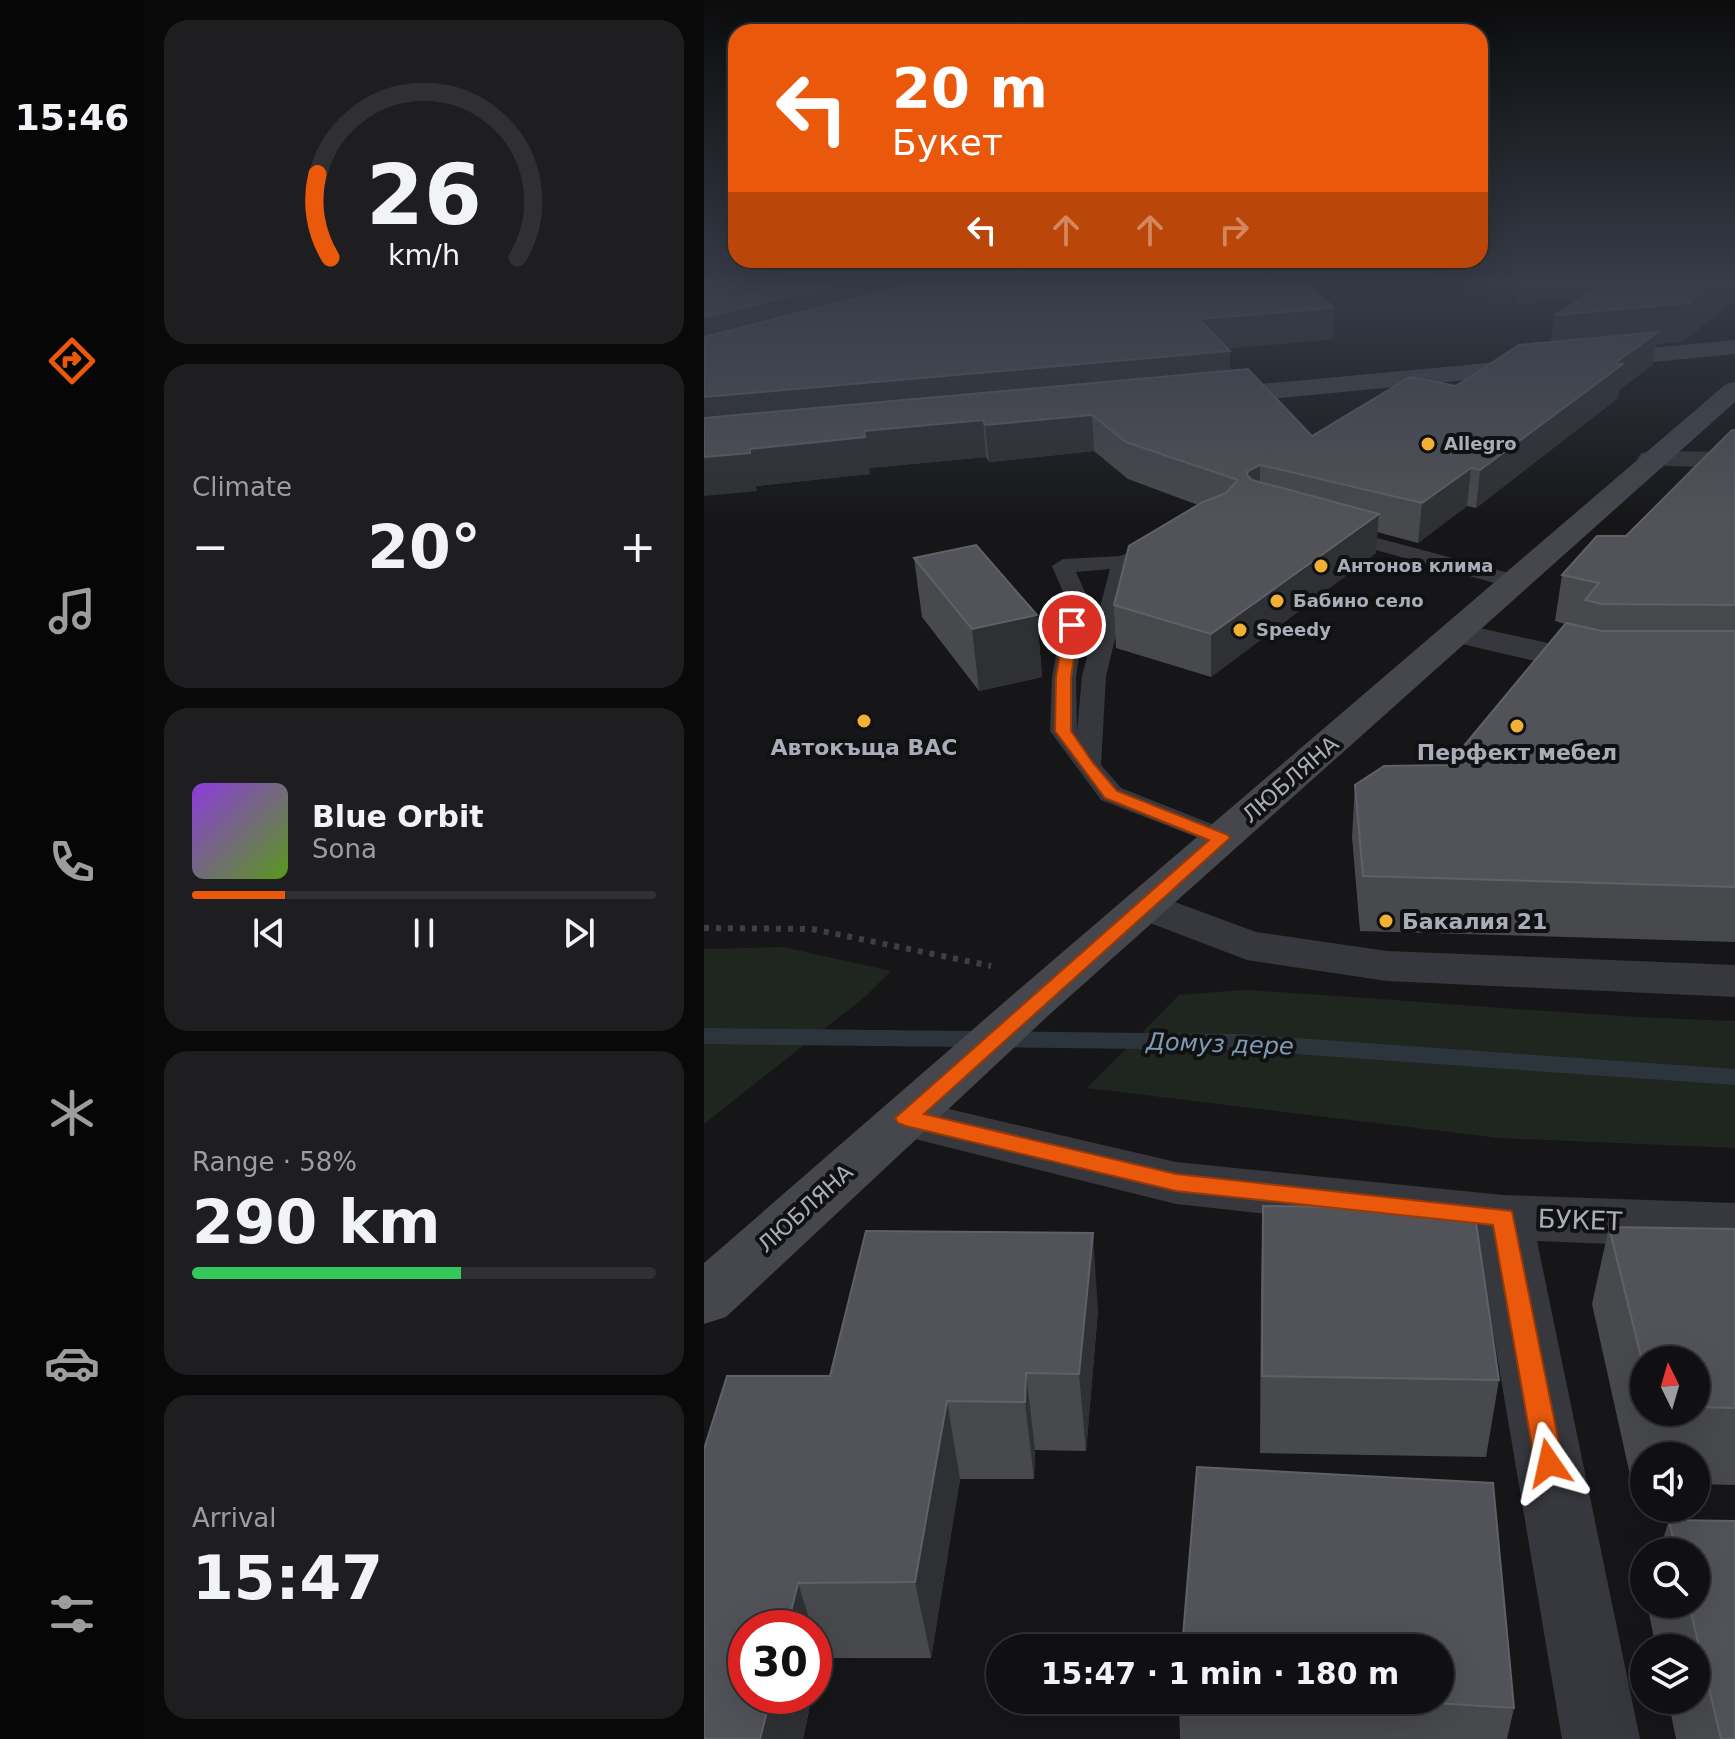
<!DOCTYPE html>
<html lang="en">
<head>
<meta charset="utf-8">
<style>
  body { margin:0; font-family:"DejaVu Sans",sans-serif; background:#1e1e20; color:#f1f3f6; height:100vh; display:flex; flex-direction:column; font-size:30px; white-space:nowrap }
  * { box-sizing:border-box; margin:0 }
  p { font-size:26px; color:#9c9d9f }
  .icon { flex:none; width:44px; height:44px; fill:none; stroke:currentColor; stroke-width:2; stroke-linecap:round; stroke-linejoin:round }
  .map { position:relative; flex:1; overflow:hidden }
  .sheet { display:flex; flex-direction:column; gap:20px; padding:20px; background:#09090a; width:560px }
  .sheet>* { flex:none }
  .hud { position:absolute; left:24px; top:24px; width:760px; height:244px; border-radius:24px; box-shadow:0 8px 32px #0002,0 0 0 2px #303032; background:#ea580c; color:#fff; overflow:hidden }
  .needle { width:52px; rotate:355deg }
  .fabs { position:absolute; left:926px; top:1346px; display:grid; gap:16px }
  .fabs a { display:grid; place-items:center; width:80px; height:80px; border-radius:50%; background:#101012; box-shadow:0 8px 32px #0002,0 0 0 2px #303032; font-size:40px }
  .speed { position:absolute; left:24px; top:1610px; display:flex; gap:16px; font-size:40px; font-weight:700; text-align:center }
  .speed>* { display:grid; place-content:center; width:104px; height:104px; border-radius:50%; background:#101012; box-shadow:0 8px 32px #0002,0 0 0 2px #303032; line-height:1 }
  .speed .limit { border:12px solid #d22; background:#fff; color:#111 }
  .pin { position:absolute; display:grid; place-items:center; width:68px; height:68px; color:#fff; margin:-34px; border:4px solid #fff; border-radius:50%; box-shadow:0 2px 8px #0007 }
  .me { position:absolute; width:88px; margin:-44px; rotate:349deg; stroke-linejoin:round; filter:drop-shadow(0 0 6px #0008) }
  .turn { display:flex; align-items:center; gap:28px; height:168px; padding:0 32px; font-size:36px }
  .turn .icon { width:104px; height:104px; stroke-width:2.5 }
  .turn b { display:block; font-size:56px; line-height:68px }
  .lanes { display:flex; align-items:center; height:76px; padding:0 32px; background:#0003; justify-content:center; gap:40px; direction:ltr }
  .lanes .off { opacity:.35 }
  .big { font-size:60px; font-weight:700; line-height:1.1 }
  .sheet .tile { flex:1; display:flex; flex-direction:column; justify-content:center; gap:12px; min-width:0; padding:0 28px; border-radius:24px; background:#1e1e20 }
  .sheet .dial { align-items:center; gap:0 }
  .dial svg { height:208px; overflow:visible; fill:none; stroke:#303032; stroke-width:7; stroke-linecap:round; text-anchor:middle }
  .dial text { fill:#f1f3f6; stroke:none }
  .song { display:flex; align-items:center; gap:24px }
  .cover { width:96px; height:96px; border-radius:12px; background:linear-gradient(135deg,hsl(270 70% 55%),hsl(90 70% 35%)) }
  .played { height:8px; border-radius:4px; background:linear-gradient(90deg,#ea580c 20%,#303032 20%) }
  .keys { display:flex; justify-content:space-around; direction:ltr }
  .heat { display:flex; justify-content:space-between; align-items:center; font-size:44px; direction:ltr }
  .charge { height:12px; border-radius:6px; background:linear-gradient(90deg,#34c759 58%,#303032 0) }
  .trip { position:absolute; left:282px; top:1634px; width:468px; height:80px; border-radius:40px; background:#101012; box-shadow:0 8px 32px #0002,0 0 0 2px #303032; font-weight:700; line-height:80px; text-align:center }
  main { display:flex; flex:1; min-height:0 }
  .dock { display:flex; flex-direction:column; width:144px; justify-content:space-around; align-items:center; background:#060607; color:#9c9d9f }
  .dock .icon { width:56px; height:56px }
  .dock .on { color:#ea580c }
  .dock b { font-size:36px; color:#f1f3f6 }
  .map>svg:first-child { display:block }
  .green { fill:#1e261f }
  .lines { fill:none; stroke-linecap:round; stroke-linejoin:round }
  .stream { fill:#2c353c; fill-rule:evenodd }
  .path { stroke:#3d3f44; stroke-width:6; stroke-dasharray:5 7; stroke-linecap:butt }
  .lane { fill:#37383d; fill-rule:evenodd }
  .street { fill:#37383d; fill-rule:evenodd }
  .secondary { fill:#45474d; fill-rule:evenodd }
  .wall { fill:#47494d; fill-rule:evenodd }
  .shaded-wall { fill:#2f3033 }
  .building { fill:#525359; stroke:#5f6168; stroke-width:2 }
  .route { fill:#ea580c; stroke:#983908; stroke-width:2 }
  .poi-dot { fill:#f2b134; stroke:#111113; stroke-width:3 }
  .labels { text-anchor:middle; stroke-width:8; stroke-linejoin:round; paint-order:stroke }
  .far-poi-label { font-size:18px; font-weight:bold; fill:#a8adb8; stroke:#111113; text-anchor:start }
  .poi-label { font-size:22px; font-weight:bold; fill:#a8adb8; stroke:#111113 }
  .street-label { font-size:22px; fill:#a8adb8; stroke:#111113 }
  .water-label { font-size:24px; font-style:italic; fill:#7f9bb3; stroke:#111113 }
  .near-street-label { font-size:26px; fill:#a8adb8; stroke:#111113 }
</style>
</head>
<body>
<main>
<nav class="dock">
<b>15:46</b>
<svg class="icon on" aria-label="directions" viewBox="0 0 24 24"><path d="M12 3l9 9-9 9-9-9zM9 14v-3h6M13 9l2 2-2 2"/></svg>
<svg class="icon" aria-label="music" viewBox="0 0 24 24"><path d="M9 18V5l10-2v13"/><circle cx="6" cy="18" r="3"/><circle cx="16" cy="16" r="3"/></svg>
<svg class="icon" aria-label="phone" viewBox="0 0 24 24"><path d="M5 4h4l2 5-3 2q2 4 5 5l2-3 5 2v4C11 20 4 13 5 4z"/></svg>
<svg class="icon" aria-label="climate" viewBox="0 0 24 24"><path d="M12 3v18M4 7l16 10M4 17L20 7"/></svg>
<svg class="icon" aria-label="car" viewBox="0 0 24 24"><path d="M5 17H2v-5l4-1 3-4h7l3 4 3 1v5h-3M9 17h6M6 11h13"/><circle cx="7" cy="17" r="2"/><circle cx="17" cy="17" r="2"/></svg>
<svg class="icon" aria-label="filters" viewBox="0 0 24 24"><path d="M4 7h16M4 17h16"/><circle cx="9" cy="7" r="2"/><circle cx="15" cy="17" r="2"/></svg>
</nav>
<section class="sheet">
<div class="tile dial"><svg viewBox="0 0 100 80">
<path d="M14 69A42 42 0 1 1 86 69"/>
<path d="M14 69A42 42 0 0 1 9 37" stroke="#ea580c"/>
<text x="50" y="56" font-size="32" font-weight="700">26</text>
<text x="50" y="72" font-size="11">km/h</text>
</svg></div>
<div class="tile"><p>Climate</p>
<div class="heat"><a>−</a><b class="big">20°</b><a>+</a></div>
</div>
<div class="tile">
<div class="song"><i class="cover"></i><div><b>Blue Orbit</b><p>Sona</p></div></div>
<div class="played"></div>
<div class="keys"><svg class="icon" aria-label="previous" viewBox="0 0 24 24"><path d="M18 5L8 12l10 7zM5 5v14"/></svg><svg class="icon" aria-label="pause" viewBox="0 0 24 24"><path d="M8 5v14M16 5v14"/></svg><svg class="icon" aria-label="next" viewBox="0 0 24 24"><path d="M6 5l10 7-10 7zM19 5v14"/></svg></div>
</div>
<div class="tile"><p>Range · 58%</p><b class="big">290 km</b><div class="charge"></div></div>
<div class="tile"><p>Arrival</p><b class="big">15:47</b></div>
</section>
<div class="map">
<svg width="1031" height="1739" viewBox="0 0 1031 1739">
  <rect width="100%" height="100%" fill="#161618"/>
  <!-- green -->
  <path class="green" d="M79 947 187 971 162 996 0 1124V949Z
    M539 990C703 999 866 1016 1031 1021V1148L795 1138 383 1088 475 995Z"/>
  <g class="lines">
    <!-- stream -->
    <path class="stream" d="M0 1028 534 1034 1031 1069V1085L534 1050 0 1044Z"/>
    <!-- path -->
    <path class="path" d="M0 928 108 929 287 966"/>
    <!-- lane -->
    <path class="lane" d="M632 527 820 577 823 582 812 589 625 537 622 533 625 529Z
      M458 541 466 542 469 547 466 552 429 566 402 676 397 765 417 788 528 832 533 838 528 844 518 847 397 800 346 731 348 677 362 599 348 566 359 559 416 556ZM406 569 378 676 373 732 372 677 384 599 372 572Z"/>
    <!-- street -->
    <path class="street" d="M947 451 1031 452V468L937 465 933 459 937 453Z
      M753 623 908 657 913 665 908 673 895 676 741 640 736 633 741 626Z
      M441 891 552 932 683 951 1031 965V997L683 981 543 960 425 915 418 905 425 895Z
      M202 1099 472 1162 799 1195 1031 1203V1249L833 1241 936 1739H858L773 1237 472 1204 183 1132 175 1118 183 1104Z"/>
    <!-- secondary -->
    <path class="secondary" d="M1031 340V354L504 405 495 402 491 397 495 392 504 389Z
      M1031 382V402L346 1014 22 1317 0 1324V1263L312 992 1022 384Z"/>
  </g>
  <!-- wall -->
  <path class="wall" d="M0 280 629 339 524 348 526 371 608 436 752 386 847 342 851 315 876 299 812 304 1031 280 978 342 952 344 948 365 915 390 914 398 772 508 763 506 714 543 673 532 672 553 507 677 412 648 410 605 494 505 424 479 390 451 285 462 282 457 165 468 166 474 52 486 53 491Z
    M1031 430V942L656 931 648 837 651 785 744 765 861 624 851 621 858 575 922 536Z
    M210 558 333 615 338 677 275 691 218 617Z
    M559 1206 795 1380 782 1457 556 1453 557 1283Z
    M905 1227 1031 1229V1485L992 1484V1456H940V1484H928L888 1304ZM940 1360H992V1412H940Z
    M394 1310 382 1451 331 1450 330 1479H256L227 1658H117L110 1689V1628H42V1696H108L99 1739H0L126 1376Z
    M965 1520 1031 1521V1739H972L964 1700H992V1648H952L943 1604H992V1552H955Z
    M475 1700H736L810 1708 803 1739H476Z"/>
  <!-- shaded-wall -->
  <path class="shaded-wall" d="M152 280H273L0 351V317Z
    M815 280H935L933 294 812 304Z
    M1017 280H1031V301L978 342 952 344 948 365 915 390 914 398 772 508 776 470 846 354 851 315Z
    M630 308 629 339 495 351V319Z
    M526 351V384L0 433V397Z
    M388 415 390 451 285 462 281 425Z
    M279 420 282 457 165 468 166 474 52 486 53 491 0 496V457L46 449 160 431Z
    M556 465V503L543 475 544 471Z
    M767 468 763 506 714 543 718 503Z
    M675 514 672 553 507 677V634Z
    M333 615 338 677 275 691 268 629Z
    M389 1233 394 1310 382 1451 375 1374Z
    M322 1373 331 1450 330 1479 321 1402Z
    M243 1401 256 1479 227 1658 211 1582Z
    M94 1583 108 1628H83Z
    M110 1635 117 1658 110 1689Z
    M67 1696H108L99 1739H56Z"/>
  <!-- building -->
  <path class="building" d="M0 280H152L0 317Z
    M226 280H598L630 308 495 319 526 351 0 397V337Z
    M905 280H1017L985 303 851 315Z
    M954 332 911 363 919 364 776 470 767 468 718 503 556 465 544 471 543 475 548 480 675 514 507 634 410 605 425 546 499 502 522 493 534 480 422 442 388 415 281 425 279 420 160 431 161 437 46 449V453L0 457V418L544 369 608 436 706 377 752 386 815 345Z
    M1028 430H1031V605L898 604 881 600 895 583 858 575 893 536H922Z
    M272 545 333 615 268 629 210 558Z
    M862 623 898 631H1031V887L659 876 651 785 680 766 744 765Z
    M559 1206 770 1209 795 1380 558 1376Z
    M905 1227 1031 1229V1408L992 1407V1360H940V1369Z
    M162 1231 389 1233 375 1374 322 1373 321 1402 243 1401 211 1582 94 1583 83 1628H42V1696H67L56 1739H0V1449L23 1376H126Z
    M493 1467 789 1483 810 1708 682 1700H736V1648H478Z
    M965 1520 1031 1521V1739H1017L985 1604H992V1552H972Z"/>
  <!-- sky -->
  <linearGradient id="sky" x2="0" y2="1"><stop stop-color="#0c0c0d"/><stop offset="0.54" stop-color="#363c48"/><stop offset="1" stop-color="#363c48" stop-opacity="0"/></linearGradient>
  <rect width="1031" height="523" fill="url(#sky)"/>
  <!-- route -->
  <path class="route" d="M368 621 375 625 367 677V731L389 763 413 791 524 835 526 838 220 1114 472 1174 808 1211 859 1463 855 1472 845 1475 836 1472 831 1463 789 1225 472 1191 202 1126 194 1123 191 1118 505 840 401 798 351 731 352 677 361 625Z"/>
  <!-- markers -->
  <g class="poi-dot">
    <circle cx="724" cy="444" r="8"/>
    <circle cx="617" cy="566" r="8"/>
    <circle cx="573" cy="601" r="8"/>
    <circle cx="536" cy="630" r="8"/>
    <circle cx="160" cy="721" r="8"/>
    <circle cx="813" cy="726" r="8"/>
    <circle cx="682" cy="921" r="8"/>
  </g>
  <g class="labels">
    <!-- far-poi labels -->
    <g class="far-poi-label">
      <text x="740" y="450">Allegro</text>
      <text x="633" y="572">Антонов клима</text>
      <text x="589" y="607">Бабино село</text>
      <text x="552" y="636">Speedy</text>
    </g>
    <!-- poi labels -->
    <g class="poi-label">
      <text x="160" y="755">Автокъща ВАС</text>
      <text x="813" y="760">Перфект мебел</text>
      <text x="698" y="929" text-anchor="start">Бакалия 21</text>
    </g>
    <!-- street labels -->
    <g class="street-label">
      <text transform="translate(586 779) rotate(-41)" y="8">ЛЮБЛЯНА</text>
      <text transform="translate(101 1208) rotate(-42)" y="8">ЛЮБЛЯНА</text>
    </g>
    <!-- water labels -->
    <g class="water-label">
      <text transform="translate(516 1044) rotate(2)" y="8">Домуз дере</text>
    </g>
    <!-- near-street labels -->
    <g class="near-street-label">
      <text transform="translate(876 1220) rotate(2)" y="9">БУКЕТ</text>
    </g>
  </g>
</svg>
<div class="fabs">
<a><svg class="needle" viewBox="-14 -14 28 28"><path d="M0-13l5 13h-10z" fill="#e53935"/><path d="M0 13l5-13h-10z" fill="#9c9d9f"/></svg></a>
<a><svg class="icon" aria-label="sound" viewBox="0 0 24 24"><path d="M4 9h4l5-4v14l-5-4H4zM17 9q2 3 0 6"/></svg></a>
<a><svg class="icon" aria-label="search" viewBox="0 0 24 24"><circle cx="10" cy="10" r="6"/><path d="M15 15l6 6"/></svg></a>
<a><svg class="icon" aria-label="layers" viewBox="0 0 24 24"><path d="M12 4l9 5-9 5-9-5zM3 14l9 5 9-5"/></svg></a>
</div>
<div class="speed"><div class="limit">30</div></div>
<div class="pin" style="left:368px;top:625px;background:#d93025"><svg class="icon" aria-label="arrive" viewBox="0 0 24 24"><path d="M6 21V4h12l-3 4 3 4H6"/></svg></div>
<svg class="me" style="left:845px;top:1463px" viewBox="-20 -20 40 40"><path d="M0-17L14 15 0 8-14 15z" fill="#ea580c" stroke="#fff" stroke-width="4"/></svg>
<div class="trip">15:47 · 1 min · 180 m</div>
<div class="hud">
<div class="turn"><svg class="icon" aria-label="left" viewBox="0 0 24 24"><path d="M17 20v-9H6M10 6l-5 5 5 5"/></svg><div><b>20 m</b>Букет</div></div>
<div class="lanes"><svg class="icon" aria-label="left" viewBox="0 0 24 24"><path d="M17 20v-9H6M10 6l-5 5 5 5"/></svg><svg class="icon off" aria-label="ahead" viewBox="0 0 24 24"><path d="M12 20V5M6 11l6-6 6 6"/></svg><svg class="icon off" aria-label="ahead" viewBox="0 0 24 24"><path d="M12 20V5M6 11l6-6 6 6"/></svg><svg class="icon off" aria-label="right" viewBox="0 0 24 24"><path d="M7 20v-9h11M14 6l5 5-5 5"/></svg></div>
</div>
</div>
</main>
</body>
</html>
